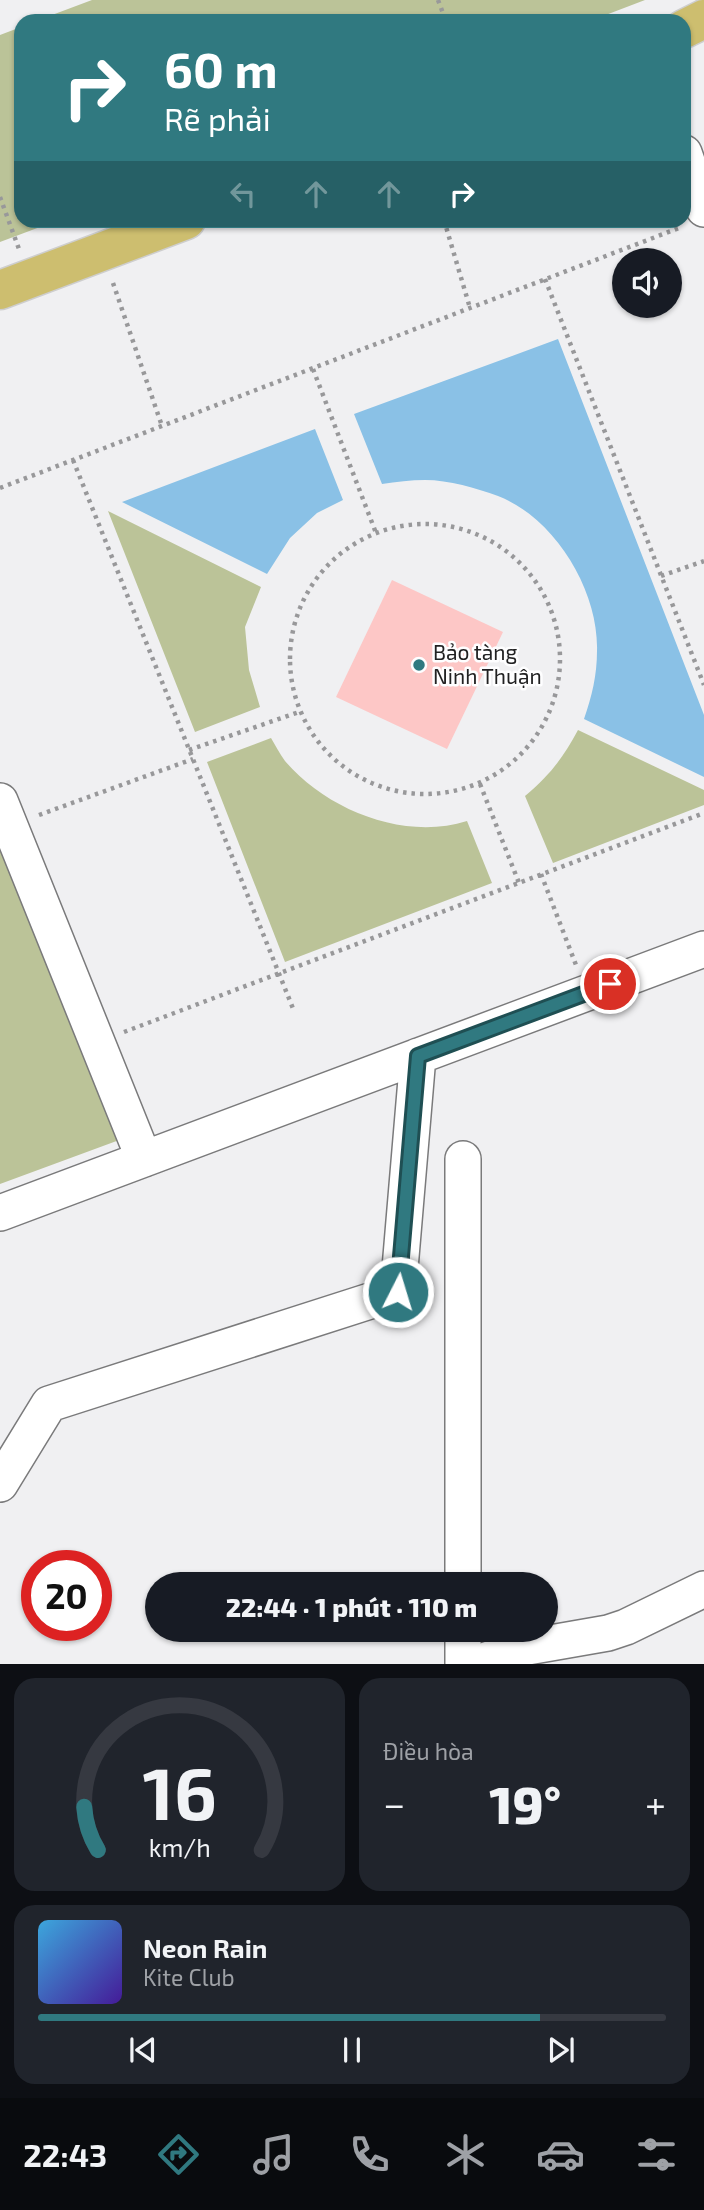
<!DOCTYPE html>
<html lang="vi">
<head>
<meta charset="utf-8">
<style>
  body { margin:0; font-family:"Exo 2",sans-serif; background:#20242c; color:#f1f3f6; height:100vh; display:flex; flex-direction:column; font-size:26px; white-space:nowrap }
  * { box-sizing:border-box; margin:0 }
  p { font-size:23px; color:#9ea1a6 }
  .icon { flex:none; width:38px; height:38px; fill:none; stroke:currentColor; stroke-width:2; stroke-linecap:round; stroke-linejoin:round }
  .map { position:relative; height:1664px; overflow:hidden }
  .panel { display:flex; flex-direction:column; gap:14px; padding:14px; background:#0d0f14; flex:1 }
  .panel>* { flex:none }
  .guide { position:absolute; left:14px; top:14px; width:677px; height:214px; border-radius:21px; box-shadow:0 2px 5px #0004; background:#307980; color:#fff; overflow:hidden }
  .fabs { position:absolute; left:612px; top:248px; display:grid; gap:14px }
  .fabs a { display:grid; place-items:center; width:70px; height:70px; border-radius:50%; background:#171b24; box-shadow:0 2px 5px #0004; font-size:35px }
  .speed { position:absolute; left:21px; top:1550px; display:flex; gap:14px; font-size:35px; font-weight:700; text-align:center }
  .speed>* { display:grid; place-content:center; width:91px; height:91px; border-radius:50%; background:#171b24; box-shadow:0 2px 5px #0004; line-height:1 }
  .speed .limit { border:10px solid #d22; background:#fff; color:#111 }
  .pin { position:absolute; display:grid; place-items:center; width:60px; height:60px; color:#fff; margin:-30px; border:4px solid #fff; border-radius:50%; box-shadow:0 2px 7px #0007 }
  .me { position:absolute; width:77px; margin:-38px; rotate:5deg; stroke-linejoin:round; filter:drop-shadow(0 0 5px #0008) }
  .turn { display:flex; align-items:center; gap:24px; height:147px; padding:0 35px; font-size:32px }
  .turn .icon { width:91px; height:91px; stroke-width:2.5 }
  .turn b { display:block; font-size:49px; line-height:60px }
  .lanes { display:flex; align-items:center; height:66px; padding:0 35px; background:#0003; justify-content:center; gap:35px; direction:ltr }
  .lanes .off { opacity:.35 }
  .big { font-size:52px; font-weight:800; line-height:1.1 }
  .panel .widget { flex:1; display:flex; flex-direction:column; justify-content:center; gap:10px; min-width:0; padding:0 24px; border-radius:21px; background:#20242c }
  .panel .dial { align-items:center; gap:0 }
  .dial svg { height:182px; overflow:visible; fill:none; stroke:#363941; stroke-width:7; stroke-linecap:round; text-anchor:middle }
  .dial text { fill:#f1f3f6; stroke:none }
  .song { display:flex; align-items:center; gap:21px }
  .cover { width:84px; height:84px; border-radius:10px; background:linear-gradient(135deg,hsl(200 70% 55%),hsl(260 70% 35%)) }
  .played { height:7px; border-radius:4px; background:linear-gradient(90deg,#307980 80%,#363941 80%) }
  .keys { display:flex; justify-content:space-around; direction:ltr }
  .heat { display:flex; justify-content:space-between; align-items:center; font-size:38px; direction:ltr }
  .panel .tiles { flex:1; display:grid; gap:14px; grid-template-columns:1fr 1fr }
  .widget:last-child { grid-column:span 2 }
  .trip { position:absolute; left:145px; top:1572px; width:413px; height:70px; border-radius:35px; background:#171b24; box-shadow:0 2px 5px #0004; font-weight:800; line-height:70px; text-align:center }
  .tabs { display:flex; height:112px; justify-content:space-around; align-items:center; background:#090b0e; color:#9ea1a6 }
  .tabs .icon { width:49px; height:49px }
  .tabs .on { color:#307980 }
  .tabs b { font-size:32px; color:#f1f3f6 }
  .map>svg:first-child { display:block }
  .green { fill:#bbc398 }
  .water { fill:#8ac1e6 }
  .building { fill:#fdc7c6 }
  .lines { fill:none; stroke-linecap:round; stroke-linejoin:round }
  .minor-casing { stroke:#7a7a7b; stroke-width:38 }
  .major-casing { stroke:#cecece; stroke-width:41 }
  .path { stroke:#98989a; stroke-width:4.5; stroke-dasharray:3.5 5; stroke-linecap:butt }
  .minor { stroke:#fff; stroke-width:35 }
  .major { stroke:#cdbe6f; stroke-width:38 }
  .route-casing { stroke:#1f4f53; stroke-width:18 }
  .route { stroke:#307980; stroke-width:12 }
  .poi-dot { fill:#307980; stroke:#fefeff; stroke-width:2.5 }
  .labels { text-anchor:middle; stroke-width:5; stroke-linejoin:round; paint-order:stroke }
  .poi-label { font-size:21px; fill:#212122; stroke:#fefeff; text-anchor:start }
</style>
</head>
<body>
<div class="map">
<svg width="704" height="1664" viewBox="0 0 704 1664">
  <rect width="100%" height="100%" fill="#f0f0f2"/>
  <!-- green -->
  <path class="green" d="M92 0H645L590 21H36Z
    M21 27V220L56 221 0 242V35Z
    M108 511 261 587 245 627 249 670 260 707 195 732Z
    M578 730 704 790V805L553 863 525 796C550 775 563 758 578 730Z
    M271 738C275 745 280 754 285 761 327 810 404 841 467 821L492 883 285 962 207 762Z
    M0 835 122 1139 0 1184Z"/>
  <!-- water -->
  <path class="water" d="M558 339 704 715V777L584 719C592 696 597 675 597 651 599 591 555 518 498 496 476 488 449 480 425 480 411 480 396 482 382 484L354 414Z
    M315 429 343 500 317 513 290 538 267 574 122 502Z"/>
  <!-- building -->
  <path class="building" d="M392 580 503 632 447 749 336 697Z"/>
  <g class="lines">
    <!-- minor casing -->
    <g class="minor-casing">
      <path id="minor" d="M684 153 704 209
        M0 801 144 1159
        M463 1159V1584
        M0 1213 704 949
        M0 1484 49 1404 398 1292 418 1056
        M463 1629V1664
        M474 1664 522 1648 608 1633 626 1627 704 1589"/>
    </g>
    <!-- major casing -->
    <g class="major-casing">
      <path id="major" d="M684 29 704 19
        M0 290 186 220"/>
    </g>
    <!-- path -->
    <path class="path" d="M438 0 446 21
      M0 197 19 249
      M444 220 470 308
      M545 279 704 685
      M113 283 162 426
      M313 369 376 533
      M73 460 294 1011
      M0 488 679 228
      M290 659a135 135 0 1 1 270 0a135 135 0 1 1-270 0Z
      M661 576 704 561
      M189 750 299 712
      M480 784 519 883
      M39 815 193 759
      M541 874 576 965
      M124 1032 704 813"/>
    <!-- minor -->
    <use href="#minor" class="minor"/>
    <!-- major -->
    <use href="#major" class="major"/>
  </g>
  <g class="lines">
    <!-- route casing -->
    <g class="route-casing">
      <path id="route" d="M398 1292 418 1056 610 984"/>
    </g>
    <!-- route -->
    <use href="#route" class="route"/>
  </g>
  <!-- markers -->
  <circle class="poi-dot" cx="419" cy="665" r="7"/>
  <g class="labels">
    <!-- poi labels -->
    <g class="poi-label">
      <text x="433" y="660">Bảo tàng<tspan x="433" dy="24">Ninh Thuận</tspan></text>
    </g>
  </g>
</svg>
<div class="fabs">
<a><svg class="icon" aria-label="sound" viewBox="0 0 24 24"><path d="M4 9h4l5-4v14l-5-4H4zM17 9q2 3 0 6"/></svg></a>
</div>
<div class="speed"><div class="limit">20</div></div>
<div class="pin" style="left:610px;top:984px;background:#d93025"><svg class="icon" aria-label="arrive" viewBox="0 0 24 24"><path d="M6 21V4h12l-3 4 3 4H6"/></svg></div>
<svg class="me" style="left:398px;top:1292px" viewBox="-20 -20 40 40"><circle r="17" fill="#307980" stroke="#fff" stroke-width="3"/><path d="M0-11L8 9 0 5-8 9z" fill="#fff"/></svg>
<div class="trip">22:44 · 1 phút · 110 m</div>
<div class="guide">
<div class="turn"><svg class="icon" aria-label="right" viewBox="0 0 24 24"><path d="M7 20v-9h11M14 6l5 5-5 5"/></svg><div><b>60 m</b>Rẽ phải</div></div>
<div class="lanes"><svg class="icon off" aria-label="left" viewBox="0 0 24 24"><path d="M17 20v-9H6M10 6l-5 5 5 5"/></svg><svg class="icon off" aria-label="ahead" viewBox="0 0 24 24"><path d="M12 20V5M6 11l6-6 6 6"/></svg><svg class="icon off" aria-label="ahead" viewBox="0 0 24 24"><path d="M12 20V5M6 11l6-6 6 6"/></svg><svg class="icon" aria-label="right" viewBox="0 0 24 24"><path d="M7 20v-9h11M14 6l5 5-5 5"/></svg></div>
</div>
</div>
<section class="panel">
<div class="tiles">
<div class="widget dial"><svg viewBox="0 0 100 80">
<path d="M14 69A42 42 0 1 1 86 69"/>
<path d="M14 69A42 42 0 0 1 8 50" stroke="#307980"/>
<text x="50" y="56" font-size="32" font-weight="700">16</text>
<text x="50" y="72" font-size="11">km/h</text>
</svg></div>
<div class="widget"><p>Điều hòa</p>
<div class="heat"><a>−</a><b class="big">19°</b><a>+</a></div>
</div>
<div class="widget">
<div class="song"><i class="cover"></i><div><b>Neon Rain</b><p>Kite Club</p></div></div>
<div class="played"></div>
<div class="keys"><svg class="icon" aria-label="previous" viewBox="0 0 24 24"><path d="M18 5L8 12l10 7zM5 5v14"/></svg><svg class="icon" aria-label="pause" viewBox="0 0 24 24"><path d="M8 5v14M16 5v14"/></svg><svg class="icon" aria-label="next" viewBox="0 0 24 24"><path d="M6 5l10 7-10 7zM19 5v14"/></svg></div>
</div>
</div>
</section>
<nav class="tabs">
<b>22:43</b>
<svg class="icon on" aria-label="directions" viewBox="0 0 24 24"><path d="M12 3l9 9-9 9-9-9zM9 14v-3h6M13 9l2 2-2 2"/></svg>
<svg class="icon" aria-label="music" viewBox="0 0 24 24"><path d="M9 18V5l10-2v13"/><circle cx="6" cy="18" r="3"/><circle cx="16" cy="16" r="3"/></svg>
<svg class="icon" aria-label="phone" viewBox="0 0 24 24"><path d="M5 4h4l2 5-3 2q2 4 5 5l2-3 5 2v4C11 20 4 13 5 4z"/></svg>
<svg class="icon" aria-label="climate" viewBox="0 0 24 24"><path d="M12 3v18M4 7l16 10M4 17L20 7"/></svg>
<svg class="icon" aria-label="car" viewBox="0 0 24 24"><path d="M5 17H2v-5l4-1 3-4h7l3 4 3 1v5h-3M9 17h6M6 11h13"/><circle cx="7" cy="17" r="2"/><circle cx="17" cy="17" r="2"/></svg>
<svg class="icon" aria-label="filters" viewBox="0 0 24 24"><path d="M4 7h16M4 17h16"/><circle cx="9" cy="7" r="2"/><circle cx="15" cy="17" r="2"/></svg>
</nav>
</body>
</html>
